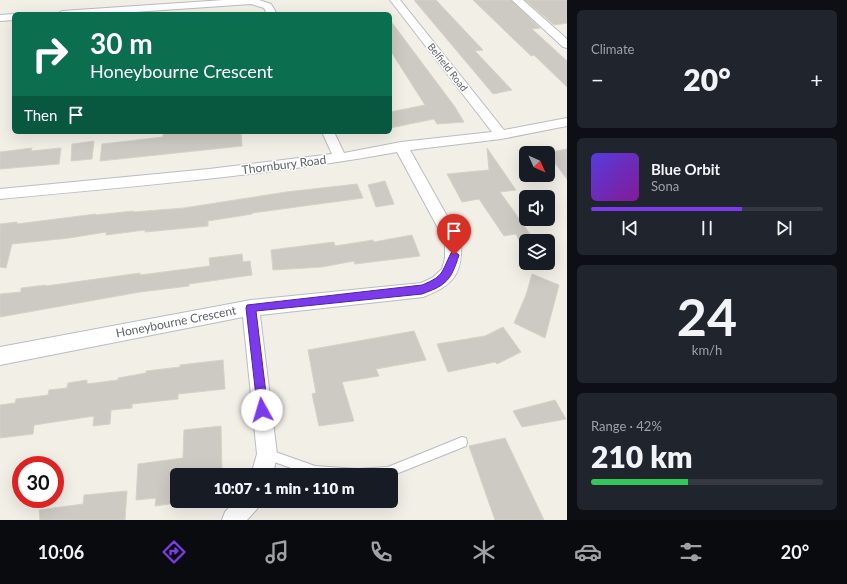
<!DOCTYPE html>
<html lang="en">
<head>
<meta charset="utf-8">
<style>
  body { margin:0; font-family:Lato,sans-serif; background:#20242c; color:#f1f3f6; height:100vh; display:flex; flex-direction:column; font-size:15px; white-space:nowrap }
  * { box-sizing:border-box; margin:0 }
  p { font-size:13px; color:#9ea1a6 }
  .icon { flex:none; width:22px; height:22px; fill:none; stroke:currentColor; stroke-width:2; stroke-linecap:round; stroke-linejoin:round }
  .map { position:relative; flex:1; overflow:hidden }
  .panel { display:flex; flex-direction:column; gap:10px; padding:10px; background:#0d0f14; width:280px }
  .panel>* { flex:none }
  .banner { position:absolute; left:12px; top:12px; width:380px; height:122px; border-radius:6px; box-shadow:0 4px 16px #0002; background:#0b6e4f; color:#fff; overflow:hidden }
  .needle { width:26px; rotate:135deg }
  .tools { position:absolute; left:519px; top:146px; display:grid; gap:8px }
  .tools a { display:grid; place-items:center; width:36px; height:36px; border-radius:6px; background:#171b24; box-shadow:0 4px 16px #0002; font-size:20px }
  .speed { position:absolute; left:12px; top:456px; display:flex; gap:8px; font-size:20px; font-weight:700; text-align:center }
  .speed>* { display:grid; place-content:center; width:52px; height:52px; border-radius:50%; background:#171b24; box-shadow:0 4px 16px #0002; line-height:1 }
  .speed .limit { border:6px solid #d22; background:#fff; color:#111 }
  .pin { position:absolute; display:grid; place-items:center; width:34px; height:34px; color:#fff; margin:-41px -17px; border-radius:50% 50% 50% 0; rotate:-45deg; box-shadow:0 0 4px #0007 }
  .pin .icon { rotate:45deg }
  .me { position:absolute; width:44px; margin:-22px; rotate:354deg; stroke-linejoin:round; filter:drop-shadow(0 0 3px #0008) }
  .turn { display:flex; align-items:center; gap:14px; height:84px; padding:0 12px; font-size:18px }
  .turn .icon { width:52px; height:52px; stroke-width:2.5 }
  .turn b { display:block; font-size:28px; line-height:34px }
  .then { display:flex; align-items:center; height:38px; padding:0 12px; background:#0003; gap:8px; font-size:15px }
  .big { font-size:30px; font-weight:800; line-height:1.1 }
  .panel .tile { flex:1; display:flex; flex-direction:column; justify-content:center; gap:6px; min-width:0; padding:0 14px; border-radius:6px; background:#20242c }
  .panel .dial { align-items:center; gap:0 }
  .dial b { font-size:52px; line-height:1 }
  .song { display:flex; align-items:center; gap:12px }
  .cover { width:48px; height:48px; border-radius:6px; background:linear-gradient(135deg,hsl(250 70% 55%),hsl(290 70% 35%)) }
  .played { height:4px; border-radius:2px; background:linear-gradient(90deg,#7c3aed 65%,#363941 65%) }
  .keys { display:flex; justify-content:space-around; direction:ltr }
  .heat { display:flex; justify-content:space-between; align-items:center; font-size:22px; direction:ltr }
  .charge { height:6px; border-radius:3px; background:linear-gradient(90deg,#34c759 42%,#363941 0) }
  .trip { position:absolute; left:170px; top:468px; width:228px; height:40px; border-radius:6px; background:#171b24; box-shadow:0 4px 16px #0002; font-weight:800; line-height:40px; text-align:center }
  .menu { display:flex; height:64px; justify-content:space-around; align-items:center; background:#090b0e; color:#9ea1a6 }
  .menu .icon { width:28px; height:28px }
  .menu .active { color:#7c3aed }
  .menu b { font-size:18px; color:#f1f3f6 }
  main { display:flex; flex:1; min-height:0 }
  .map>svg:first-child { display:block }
  .building { fill:#cdcac4; stroke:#d7d2c4 }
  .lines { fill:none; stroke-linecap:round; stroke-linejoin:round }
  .service-casing { stroke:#b9bcc1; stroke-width:2 }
  .minor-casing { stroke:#b9bcc1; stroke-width:2 }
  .service { fill:#fff; fill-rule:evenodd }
  .minor { fill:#fff; fill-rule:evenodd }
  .route { fill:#7c3aed; stroke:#51269a }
  .labels { text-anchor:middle; stroke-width:3; stroke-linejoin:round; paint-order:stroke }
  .far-street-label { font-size:10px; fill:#5e6269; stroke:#fff }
  .street-label { font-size:12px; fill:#5e6269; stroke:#fff }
</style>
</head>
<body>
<main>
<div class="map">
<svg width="567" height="520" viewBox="0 0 567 520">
  <rect width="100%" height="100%" fill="#f2efe7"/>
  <!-- building -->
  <path class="building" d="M414 0H436L483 50 475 51 512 90 493 94Z
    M473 0H511L540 28 532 29 567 61V87L534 55 531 56Z
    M525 0H567V23L554 25Z
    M390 20 455 107 464 122 437 124 434 119 390 128V112L425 105 390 50Z
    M163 132H241L242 146 100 161 102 144 163 137Z
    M94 141 92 159 71 161 72 144Z
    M32 148 31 151 61 148 59 164 0 169V152Z
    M487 148 516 190 500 192 535 241H526V255L516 234 504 236 479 199 462 202 447 174 489 170Z
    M567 149V179L547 153Z
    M385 181 394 204 376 207 368 185Z
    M357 184 363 198 252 213V214L208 221V226L145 232V230L106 235V232L69 238 12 244 6 268 0 267V224L17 222V224L96 214V215L133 211V212L184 208 286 192Z
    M412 235 420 256 355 264 354 261 322 267 273 270 271 250 334 242 335 246 373 240 374 242Z
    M242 254 243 262 250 261 252 275 189 284V286L140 292 0 317V294L21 292V288L46 285V286L140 273V275L210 266 209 258Z
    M532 274 559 285 545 338 514 323 526 295Z
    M503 327 521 352 497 364 495 362 448 372 437 344 485 336Z
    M414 331 426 360 376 369 379 376 342 382 354 421 319 426 312 394 316 393 308 350Z
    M223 360 225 389 178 394V399L132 404V408L111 410 110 424 93 426 94 416 34 425 33 434 0 438V405L15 403 16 399 48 395 49 390 67 388 68 383 87 380V384L118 380V378L146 373V371L180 367V365Z
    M555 400 566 419 522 427 513 411Z
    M221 426 222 470 177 475 176 503 155 506 156 498 136 500 138 464 183 458 184 430Z
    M505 438 544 520H495L469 446Z
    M127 491 125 520H40L39 510 83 504 84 495Z"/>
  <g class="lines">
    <!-- service casing -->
    <g class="service-casing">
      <path id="service" d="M462 437 466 438 467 442 466 446 391 476V475H311L263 458 262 454 263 450 267 449 315 466 358 469 388 467Z"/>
    </g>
    <!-- minor casing -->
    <g class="minor-casing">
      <path id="minor" d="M224 0H259L271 4 277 14H267L264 8 251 4 105 14H57L62 11Z
        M390 0H400L504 130 567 118V126L501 139 410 150 461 241C463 274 453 286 423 297L260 315 277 454 273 475H251L257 454 243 317 0 365V347L251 300 421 283 432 278 442 269 445 258V241L397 152C266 176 133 186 0 199V189L209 169 332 154 322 132H334L344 153 401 142 492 132Z
        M512 0H523L567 39V48L563 47Z
        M14 14V20L0 21V15Z
        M235 501H260L257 509 247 520H222L225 512Z"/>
    </g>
    <!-- service -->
    <use href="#service" class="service"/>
    <!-- minor -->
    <use href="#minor" class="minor"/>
  </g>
  <!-- route -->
  <path class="route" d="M454 251 459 255C451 280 447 285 422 294L256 311 268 410 266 414 262 416 258 414 246 308 247 305 422 285C444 276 441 273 451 253Z"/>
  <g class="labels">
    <!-- far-street labels -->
    <g class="far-street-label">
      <text transform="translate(448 67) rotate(52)" y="4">Belfield Road</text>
    </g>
    <!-- street labels -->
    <g class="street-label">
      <text transform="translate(284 165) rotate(-7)" y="4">Thornbury Road</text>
      <text transform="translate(176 322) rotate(-11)" y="4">Honeybourne Crescent</text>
    </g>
  </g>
</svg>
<div class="tools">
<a><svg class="needle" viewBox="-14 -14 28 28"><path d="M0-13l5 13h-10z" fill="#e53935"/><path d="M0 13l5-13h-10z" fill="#9ea1a6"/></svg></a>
<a><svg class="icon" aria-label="sound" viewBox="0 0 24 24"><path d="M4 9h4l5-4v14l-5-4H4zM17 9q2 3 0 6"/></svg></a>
<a><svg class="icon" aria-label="layers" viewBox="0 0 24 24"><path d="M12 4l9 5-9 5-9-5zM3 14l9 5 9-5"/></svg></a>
</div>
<div class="speed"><div class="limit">30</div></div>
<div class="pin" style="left:454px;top:255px;background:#d93025"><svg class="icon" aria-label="arrive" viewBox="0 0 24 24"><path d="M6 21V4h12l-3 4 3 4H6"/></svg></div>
<svg class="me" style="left:262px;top:410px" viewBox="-20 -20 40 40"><circle r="19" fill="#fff"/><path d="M0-13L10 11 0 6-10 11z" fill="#7c3aed"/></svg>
<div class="trip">10:07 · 1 min · 110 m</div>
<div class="banner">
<div class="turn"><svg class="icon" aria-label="right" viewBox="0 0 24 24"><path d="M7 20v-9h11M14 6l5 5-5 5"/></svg><div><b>30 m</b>Honeybourne Crescent</div></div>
<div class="then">Then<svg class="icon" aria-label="arrive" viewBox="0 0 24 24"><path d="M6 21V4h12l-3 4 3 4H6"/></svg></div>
</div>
</div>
<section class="panel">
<div class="tile"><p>Climate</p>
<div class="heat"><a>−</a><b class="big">20°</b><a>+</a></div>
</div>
<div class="tile">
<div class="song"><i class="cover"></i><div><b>Blue Orbit</b><p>Sona</p></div></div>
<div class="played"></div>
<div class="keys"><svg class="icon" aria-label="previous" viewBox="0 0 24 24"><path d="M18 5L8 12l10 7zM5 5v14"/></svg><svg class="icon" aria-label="pause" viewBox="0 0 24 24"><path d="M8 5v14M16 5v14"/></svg><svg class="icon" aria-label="next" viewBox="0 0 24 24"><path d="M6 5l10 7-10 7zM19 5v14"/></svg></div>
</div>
<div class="tile dial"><b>24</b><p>km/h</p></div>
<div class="tile"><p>Range · 42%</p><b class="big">210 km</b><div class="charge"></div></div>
</section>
</main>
<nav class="menu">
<b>10:06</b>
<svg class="icon active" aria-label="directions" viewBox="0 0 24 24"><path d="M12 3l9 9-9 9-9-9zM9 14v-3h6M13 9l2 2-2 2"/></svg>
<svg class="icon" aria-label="music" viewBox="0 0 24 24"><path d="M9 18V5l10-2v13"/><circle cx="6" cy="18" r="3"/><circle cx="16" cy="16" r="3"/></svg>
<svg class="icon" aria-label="phone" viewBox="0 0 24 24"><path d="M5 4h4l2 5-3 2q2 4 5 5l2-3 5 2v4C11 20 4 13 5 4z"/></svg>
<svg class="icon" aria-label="climate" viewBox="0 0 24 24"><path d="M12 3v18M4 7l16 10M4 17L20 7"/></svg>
<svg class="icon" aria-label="car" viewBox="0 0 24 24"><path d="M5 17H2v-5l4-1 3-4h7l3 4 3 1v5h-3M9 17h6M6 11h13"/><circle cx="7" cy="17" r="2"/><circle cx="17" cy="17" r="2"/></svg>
<svg class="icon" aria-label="filters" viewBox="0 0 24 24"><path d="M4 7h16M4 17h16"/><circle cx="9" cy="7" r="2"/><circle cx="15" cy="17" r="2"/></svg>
<b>20°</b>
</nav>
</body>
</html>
